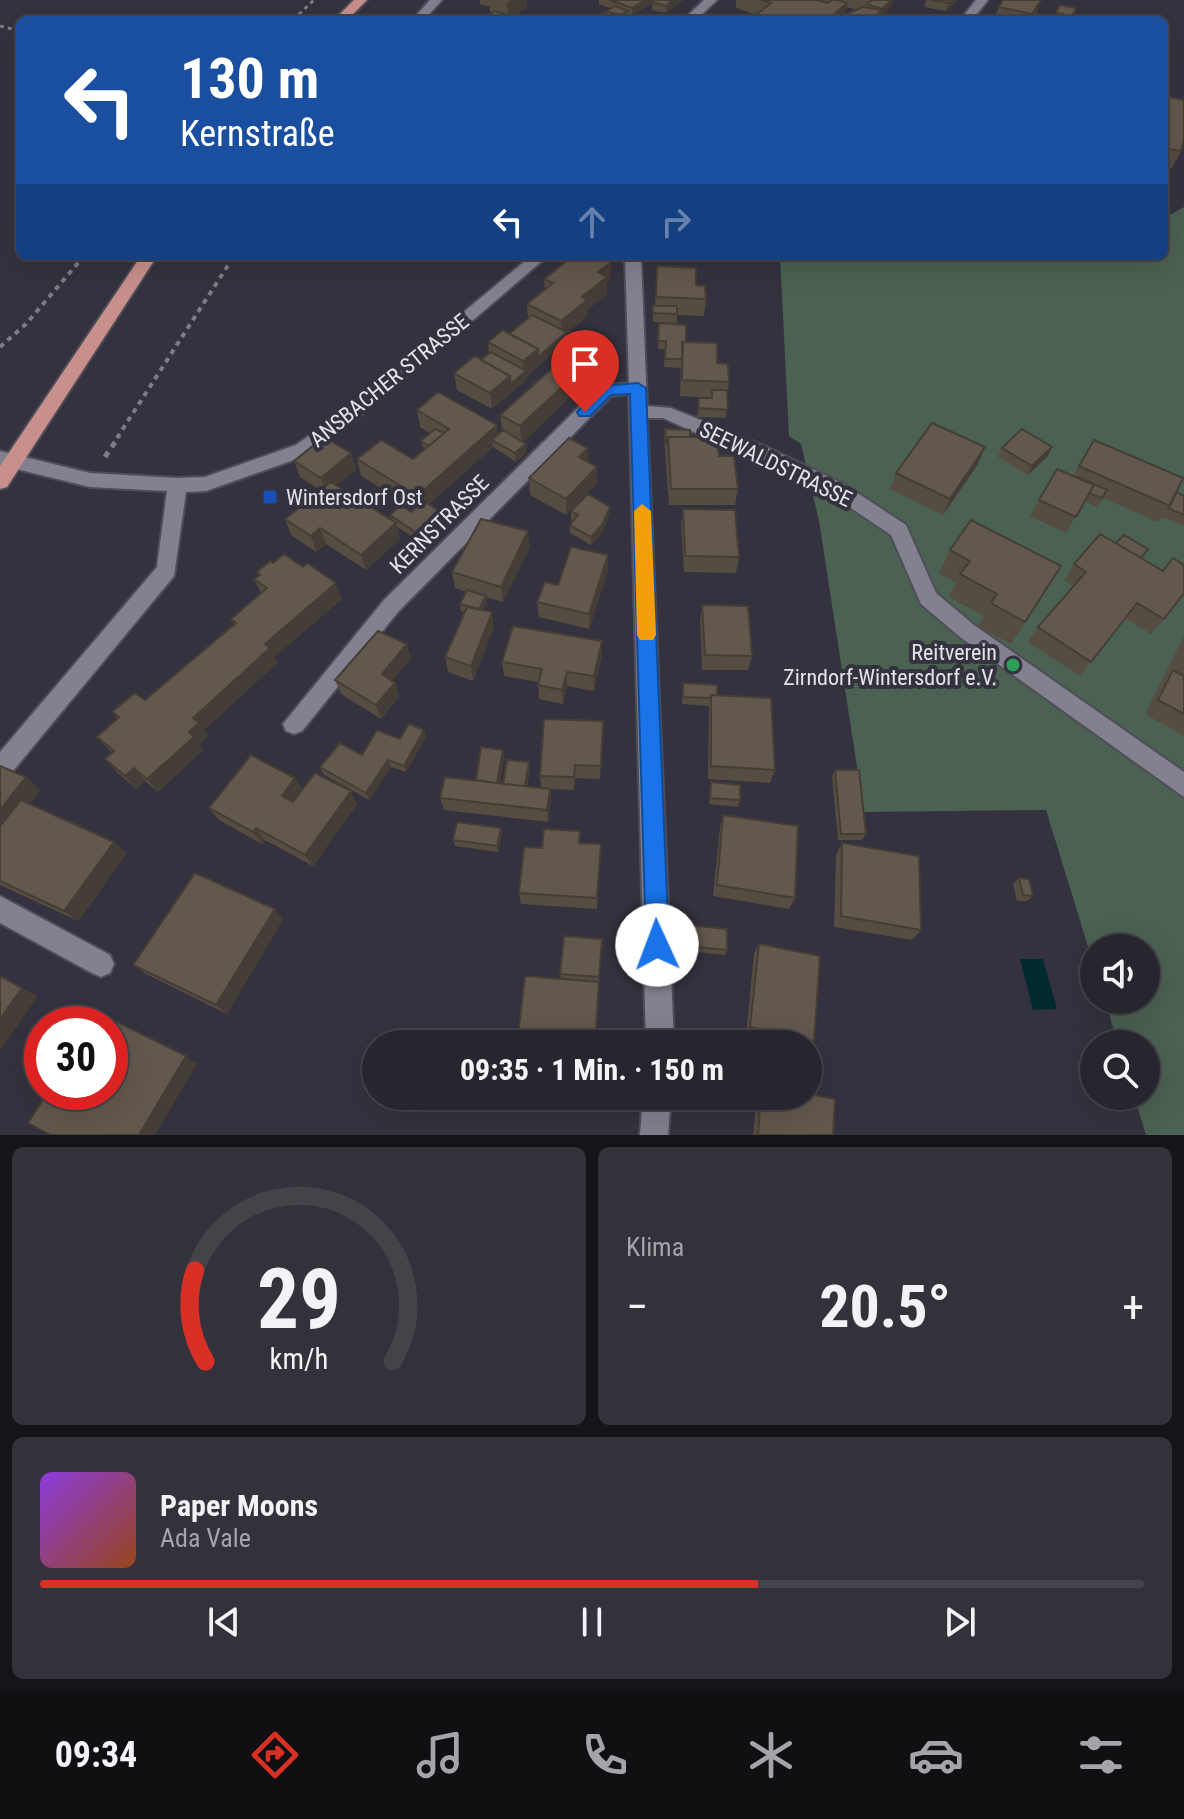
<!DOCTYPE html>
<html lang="de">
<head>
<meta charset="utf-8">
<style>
  body { margin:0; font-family:"Roboto Condensed",sans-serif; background:#33323a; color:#f1f3f6; height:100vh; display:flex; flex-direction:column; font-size:30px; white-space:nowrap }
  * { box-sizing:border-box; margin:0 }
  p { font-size:26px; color:#a4a5aa }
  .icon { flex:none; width:44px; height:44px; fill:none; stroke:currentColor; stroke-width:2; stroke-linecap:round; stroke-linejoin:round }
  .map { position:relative; height:1135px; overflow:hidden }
  .sheet { display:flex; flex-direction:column; gap:12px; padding:12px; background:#151519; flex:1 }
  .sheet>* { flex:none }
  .top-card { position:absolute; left:16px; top:16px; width:1152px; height:244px; border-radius:12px; box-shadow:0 8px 32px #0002,0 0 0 2px #43434a; background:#1a4fa0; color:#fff; overflow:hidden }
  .buttons { position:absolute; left:1080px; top:934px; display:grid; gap:16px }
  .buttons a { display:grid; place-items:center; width:80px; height:80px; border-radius:50%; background:#27262e; box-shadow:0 8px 32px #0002,0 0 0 2px #43434a; font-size:40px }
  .speed { position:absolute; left:24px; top:1006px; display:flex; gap:16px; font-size:40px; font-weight:700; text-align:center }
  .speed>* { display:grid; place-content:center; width:104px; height:104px; border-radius:50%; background:#27262e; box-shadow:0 8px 32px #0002,0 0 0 2px #43434a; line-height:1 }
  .speed .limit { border:12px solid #d22; background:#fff; color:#111 }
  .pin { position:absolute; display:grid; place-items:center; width:68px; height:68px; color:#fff; margin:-82px -34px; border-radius:50% 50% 50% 0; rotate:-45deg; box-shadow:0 0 8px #0007 }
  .pin .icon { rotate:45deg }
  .me { position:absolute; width:88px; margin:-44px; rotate:358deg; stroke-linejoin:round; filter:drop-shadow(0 0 6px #0008) }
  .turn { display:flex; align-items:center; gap:28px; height:168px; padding:0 32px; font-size:36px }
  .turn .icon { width:104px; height:104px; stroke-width:2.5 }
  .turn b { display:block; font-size:56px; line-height:68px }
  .lanes { display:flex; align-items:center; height:76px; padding:0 32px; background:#0003; justify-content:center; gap:40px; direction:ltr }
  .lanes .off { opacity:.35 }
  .big { font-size:60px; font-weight:700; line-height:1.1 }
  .sheet .tile { flex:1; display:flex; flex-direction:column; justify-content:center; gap:12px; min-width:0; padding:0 28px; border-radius:12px; background:#33323a }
  .sheet .dial { align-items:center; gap:0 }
  .dial svg { height:208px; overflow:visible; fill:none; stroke:#43434a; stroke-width:7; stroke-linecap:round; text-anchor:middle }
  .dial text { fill:#f1f3f6; stroke:none }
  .song { display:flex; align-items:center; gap:24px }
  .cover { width:96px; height:96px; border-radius:12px; background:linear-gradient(135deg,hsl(270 70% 55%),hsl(20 70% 35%)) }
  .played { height:8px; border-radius:4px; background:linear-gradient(90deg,#d93025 65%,#43434a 65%) }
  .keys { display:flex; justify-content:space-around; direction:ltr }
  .heat { display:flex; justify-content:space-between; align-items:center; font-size:44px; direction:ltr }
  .sheet .tiles { flex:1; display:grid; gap:12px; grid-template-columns:1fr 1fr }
  .tile:last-child { grid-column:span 2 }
  .trip { position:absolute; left:362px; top:1030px; width:460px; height:80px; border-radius:40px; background:#27262e; box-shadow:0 8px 32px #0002,0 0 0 2px #43434a; font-weight:700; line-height:80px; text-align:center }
  .dock { display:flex; height:128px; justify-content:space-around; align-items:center; background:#100f12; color:#a4a5aa }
  .dock .icon { width:56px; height:56px }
  .dock .selected { color:#d93025 }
  .dock b { font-size:36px; color:#f1f3f6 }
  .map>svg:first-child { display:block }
  .green { fill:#4b6151 }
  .water { fill:#002a30 }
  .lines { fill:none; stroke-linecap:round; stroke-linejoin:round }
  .minor-casing { stroke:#4f4e58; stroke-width:4 }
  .major-casing { stroke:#4f4e58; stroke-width:4 }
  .path-far2 { stroke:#7d7c86; stroke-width:3; stroke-dasharray:4 4; stroke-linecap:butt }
  .path-far1 { stroke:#7d7c86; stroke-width:4; stroke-dasharray:5 5; stroke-linecap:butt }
  .path { stroke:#7d7c86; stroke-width:5; stroke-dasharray:6 6; stroke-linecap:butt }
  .minor { fill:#83818f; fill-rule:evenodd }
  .major { fill:#c98f8c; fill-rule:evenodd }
  .wall { fill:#554c42; fill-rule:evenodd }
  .shaded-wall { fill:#453e36 }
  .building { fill:#63584d; stroke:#453e36; stroke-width:2 }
  .route { fill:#1a73e8; stroke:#114b97; stroke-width:2 }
  .slow { fill:#f59e0b }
  .transit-dot { fill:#1a4fb4; stroke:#34323e; stroke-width:3 }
  .leisure-dot { fill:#2e9e5b; stroke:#34323e; stroke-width:3 }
  .labels { text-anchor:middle; stroke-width:8; stroke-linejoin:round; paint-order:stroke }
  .street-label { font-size:22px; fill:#e4e3eb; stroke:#34323e }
  .poi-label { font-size:22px; fill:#e4e3eb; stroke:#34323e; text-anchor:start }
</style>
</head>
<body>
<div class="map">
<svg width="1184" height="1135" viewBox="0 0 1184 1135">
  <rect width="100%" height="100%" fill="#34323e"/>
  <!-- green -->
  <path class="green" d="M1184 207V1135H1146L1134 1096H1146V1044H1118L1105 1000H1146V948H1094V966L1046 810 864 812 819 521 801 444 789 436 780 256H1164V218Z"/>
  <!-- water -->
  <path class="water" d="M1020 959H1043L1057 1009 1033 1010Z"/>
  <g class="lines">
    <!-- minor casing -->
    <g class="minor-casing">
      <path id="minor" d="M430 0H442L424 20H412Z
        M704 0H717L696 20H683Z
        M976 0H988L972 20H960Z
        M531 256H548L358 418 308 455 206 491 186 492 174 576 8 777 0 780V752L157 567 167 491 90 487 0 465V451L90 473 177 478 205 477 296 445 346 410Z
        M625 256H641L647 406 671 408 764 446 844 484 906 525 936 593 974 625 1184 772V797L960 637 921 604 891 535 830 494 663 418H647L674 1044H646L629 394 611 396 398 612 302 731 294 734 286 731 283 724 384 600 600 386 629 383Z
        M0 896 110 955 114 964 110 973 101 977 92 973 0 923Z
        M643 1096H671L668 1135H640Z"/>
    </g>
    <!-- major casing -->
    <g class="major-casing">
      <path id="major" d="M354 0H367L347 20H334Z
        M141 256H157L7 487 0 489V466Z"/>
    </g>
    <!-- path-far2 -->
    <path class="path-far2" d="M293 20 314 0
      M0 26 20 31"/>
    <!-- path-far1 -->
    <path class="path-far1" d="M0 347 26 324 84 256
      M117 438 234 256"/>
    <!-- path -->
    <path class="path" d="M105 457 119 436"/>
    <!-- minor -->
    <use href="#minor" class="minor"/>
    <!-- major -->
    <use href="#major" class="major"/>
  </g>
  <!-- wall -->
  <path class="wall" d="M480 0H526L527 8 509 18V20H489L488 15 492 13 490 12V7L480 4Z
    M599 0H683L666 13 652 10V3L632 16 628 15 635 20H598V16L612 9 599 4Z
    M736 0H816L828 3 829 2 822 0H893L891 7 881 16 892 20H756L757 15 736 8ZM847 7 857 10 845 15Z
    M926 0H957L946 11 924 7Z
    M1060 5 1076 8 1072 20H1054Z
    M999 7 1037 14 1033 20H990L995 17Z
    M1164 96 1181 151 1172 168 1164 166Z
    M675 256H718L717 261Z
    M657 266 696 285 706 299 704 316 677 315V323L653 322V306H655Z
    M544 279H610L607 282V294L587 310V316L567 334V341L527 376V379L492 409 457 390 454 373 481 360 489 354 488 342 509 334 528 319 527 304 545 290Z
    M659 323 717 363 729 382 726 418 697 417 699 398H711L680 396 681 365V368L664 367 665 349H658Z
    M578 389 523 442 527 452 516 462 493 447 429 504 448 524 425 545 397 527 400 539 366 570 326 544 316 552 291 535 285 519 320 490 300 477 294 461 351 453 356 470 337 485 391 519 390 515 411 512 414 509 361 476 357 459H413L424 450 421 441 430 433 420 427 417 410 498 434 502 431 500 415Z
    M665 429 690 437 719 456 738 489 735 505H669L664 438Z
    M1094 440 1176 492 1184 496V526L1162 517 1158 522 1103 498 1097 507 1085 501 1066 533 1030 516 1057 469 1073 476Z
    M588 448V462L597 483 566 515 530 495 529 478Z
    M1002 448 1048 456 1028 475 998 457Z
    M978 464 943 515 890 489 896 473Z
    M610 507 609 515 602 533 591 545 570 533V525L573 521 571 519V511Z
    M683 509 739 557 736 573 684 572 681 525Z
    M530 547 503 602 486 597 487 604 483 610 494 627 473 681 448 672 445 657 464 612 461 611 460 604 467 592 455 588 452 572Z
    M950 550 1061 566 1011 644 978 626 984 616 949 597 956 583 939 573Z
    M1141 558 1164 619 1151 634 1125 618 1080 676 1028 642 1038 627 1073 586 1064 580 1074 564Z
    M608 571 589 629 539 617 537 602 558 585Z
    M257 572 342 599 274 657 277 663 204 730 208 736 199 745 203 750 158 792 145 781 136 789 117 772 105 759 112 753 97 737 118 719 112 712 145 700 234 625 231 619 261 593 254 579 258 576Z
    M702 605 752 656 748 670H702L700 620Z
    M1184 636V736L1145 714Z
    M602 656 594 691 567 686 563 704 539 699 538 682 504 676 502 662Z
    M411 658 392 681 395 683 399 697 381 719 341 694 335 680Z
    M683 683 717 695 775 770 770 783 708 779 709 706 682 704Z
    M603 721 600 779 575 778 574 790 550 789 551 802 548 822 444 810 440 798 476 780 503 750 504 757 500 783 503 784 530 769 527 786 541 788 540 776Z
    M424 730 426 737 406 772 391 767 369 800 323 774 320 767 362 755Z
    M0 766 26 777 40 790 29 804 114 842 127 853 78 921 0 885Z
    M835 770 866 834 862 840H838L832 776Z
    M295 778 302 790 357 804 313 866 265 840 262 844 219 820 209 808Z
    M711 782 740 800 738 807 709 804Z
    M723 815 795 898 789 909 713 896 720 827Z
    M580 831V843L601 844 597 909 521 904 519 893 542 848Z
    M502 834 498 852 455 846 453 840Z
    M842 843 921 930 912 940 834 927 836 855Z
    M1019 878 1033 896 1027 901H1017L1013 884Z
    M283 919 227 1014 146 974 133 965Z
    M688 925 727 950 725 955 686 951Z
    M602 939 599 982 561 979 560 974Z
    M759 944 814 1041 808 1048V1044H788L746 1035 754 954Z
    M530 1096H591V1101Z
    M757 1096H808L833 1135H753Z"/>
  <!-- shaded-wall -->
  <path class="shaded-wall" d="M512 0H526L527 8 509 18V20H502L508 17 507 3Z
    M645 0H656L632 16V8Z
    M673 0H683L666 13V6Z
    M892 0H893L891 7 880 16 882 9Z
    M951 0H957L946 11 948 3Z
    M1041 0 1037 14 1033 20H1030L1032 14Z
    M847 3 845 17 842 16V20H827Z
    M611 262 610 279 607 282V294L587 310V316L567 334V341L539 365 538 357 562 337 561 321 582 297 598 272Z
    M538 349 539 365 527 376V379L512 392 511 384 524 373 523 361Z
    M578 372V389L522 443 520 426Z
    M510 376 512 392 492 409 490 393Z
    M497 425 499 442 492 440 493 447 420 512 417 496Z
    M526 444 527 452 516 462 515 453Z
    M985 447 978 464 943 515 950 499Z
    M1052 447 1048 456 1028 475 1032 466Z
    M588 448V464L579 457Z
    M351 453 356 470 326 494 321 478Z
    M597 467V483L566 515V499Z
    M610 507 609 515 602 533 591 545V537Z
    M447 516 448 524 425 545 423 537Z
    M396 523 400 539 366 570 361 555Z
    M320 528 326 544 316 552 311 536Z
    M528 531 530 547 503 602 501 587Z
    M608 555V571L589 629V614Z
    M336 583 342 599 274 657 277 663 204 730 208 736 199 745 203 750 158 792 147 779 189 732 193 718 265 644Z
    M486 596 487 604 480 617 479 609Z
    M492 612 494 627 473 681 471 666Z
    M602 641V656L594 691V676Z
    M407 644 411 658 386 688 382 674Z
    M567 672V686L563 704 562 690Z
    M395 683 399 697 381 719 376 705Z
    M424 730 426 737 406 772 404 766Z
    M503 750 504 757 498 795 497 788Z
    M388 760 391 767 369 800 366 793Z
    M529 762 530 769 524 798V792Z
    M134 768 145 781 136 789 125 776Z
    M26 777 40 790 0 841V810Z
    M295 778 302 791 289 808 282 796Z
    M550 789 551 802 548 822 547 810Z
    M351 791 357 804 313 866 305 855Z
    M256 828 265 840 262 844 253 832Z
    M501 828 502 834 498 852 497 846Z
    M114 842 127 853 78 921 64 911Z
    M275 909 283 919 227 1014 216 1005Z
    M22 988 38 996 0 1051V1019Z
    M186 1056 197 1064 155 1135H139Z"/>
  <!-- building -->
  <path class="building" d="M610 0H645L632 8Z
    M654 0H673L666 6 652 2Z
    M762 0H816L828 3 832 0H837L847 3 827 20H782L757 14 771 3Z
    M872 0H892L882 9 867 4Z
    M931 0H951L948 3Z
    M1003 0H1041L1032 14 999 7Z
    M1060 5 1076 8 1072 17 1056 12Z
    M615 6 628 11 621 15 607 12 602 18 598 16Z
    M863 7 882 10 878 14 892 20H842L846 18 842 16Z
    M495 11 509 16 502 20H489L494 17 488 15Z
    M607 12 636 17 633 20H601Z
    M992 17 1007 20H990Z
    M1164 96 1184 100V139L1181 151 1164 148Z
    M573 256H598L611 262 598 272 607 277 582 297 587 300 561 321 527 304 553 283 544 279Z
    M657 266 696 268V285L705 286 706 299 656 297Z
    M653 306H677V314L653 313Z
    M532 315 567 332 538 357V349L509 334Z
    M659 323 686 325V342H682V359H665L666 341H658Z
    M503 330 538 349 523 361 488 342Z
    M683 342 717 343V363L728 364 729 382 682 380Z
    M491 352 526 371 511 384 510 376 481 360Z
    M475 356 510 376 490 393 454 373Z
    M558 363 578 372 520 426 500 415Z
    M712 390H727L728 410 698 408 699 398H712Z
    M438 392 497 425 417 496 357 459 381 440 413 459 449 429 417 410Z
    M932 423 985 447 950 499 896 473Z
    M435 429 444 433 429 446 421 441Z
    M665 429 690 430V437H668L666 445Z
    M1022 429 1052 447 1032 466 1002 448Z
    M503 430 526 444 515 453 492 440Z
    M324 437 351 453 321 478 294 461Z
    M668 437H717L719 456H734L738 489H671Z
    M569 438 588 448 579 457 597 467 566 499 529 478Z
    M1094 440 1183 478 1170 506 1079 466Z
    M1057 469 1094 485 1076 517 1039 500Z
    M1078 477 1107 490 1102 498 1089 493 1094 485Z
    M331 482 396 523 361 555 320 528 311 536 285 519Z
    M1176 492 1184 496V515L1168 508Z
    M588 494 610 507 602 525 591 537 570 525 578 515 571 511Z
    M424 501 447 516 423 537 390 515 401 505 411 512Z
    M683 509 735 510 739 557 685 556Z
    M481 519 528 531 501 587 452 572Z
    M971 520 1061 566 1025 622 991 603 997 594 960 574 970 561 950 550Z
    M1100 534 1163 571 1173 558 1184 565V593L1164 619 1137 603 1091 662 1038 627 1086 572 1074 564Z
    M1124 535 1148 549 1141 558 1116 543Z
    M571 547 608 555 589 614 537 602 545 582 558 585Z
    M284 554 303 567 307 563 336 583 265 644 270 648 193 718 199 723 189 732 194 737 147 779 134 768 125 776 105 759 114 751 97 737 119 717 112 712 135 693 145 700 236 623 231 619 267 588 254 579 260 575 257 572 270 561 273 563Z
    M467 590 486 596 479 609 460 604Z
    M702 605 748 606 752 656 705 655Z
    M467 607 492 612 471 666 445 657Z
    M513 626 602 641 594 676 567 672 562 690 538 685 542 669 502 662Z
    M378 631 407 644 382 674 395 683 376 705 335 680Z
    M1173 670 1184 676V714L1158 700Z
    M683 683 717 685V695H711L710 698 683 697Z
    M711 695 771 698 775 770 711 766Z
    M544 719 603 721 601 766 575 765 574 777 540 776Z
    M409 724 424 730 404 766 388 760 366 793 320 767 340 743 362 755 377 730 400 739Z
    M481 747 503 750 497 783 476 780Z
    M251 755 295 778 282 796 293 802 315 773 351 791 305 855 256 828 253 832 209 808Z
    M507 760 529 762 525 786 503 784Z
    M0 766 26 777 0 810Z
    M835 770H859L866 834H841Z
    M445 777 550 789 547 810 440 798Z
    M711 782 740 785V800L710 798Z
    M21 800 114 842 64 911 0 881V826Z
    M723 815 798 826 795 898 717 885Z
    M457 822 501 828 497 846 453 840Z
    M544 829 580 831 579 843 601 844 597 898 519 893 524 847 542 848Z
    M842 843 919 856 921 930 841 916Z
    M195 873 275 909 216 1005 133 965Z
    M1019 878 1029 879 1033 896 1023 895Z
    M688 925 727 929V950L688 946Z
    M564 936 602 939 599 977 560 974Z
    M759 944 820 956 814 1041 750 1027Z
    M0 976 22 988 0 1019Z
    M525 976 599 982 595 1044H517Z
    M101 1014 186 1056 139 1135H50L28 1123 48 1092H110V1024H94Z
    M808 1094 835 1099 833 1135H758L761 1096H808Z"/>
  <!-- route -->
  <path class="route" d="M638 383 646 388 669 945 666 954 657 957 649 954 646 945 630 394 611 395 590 416H579L577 412 601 386Z"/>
  <!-- slow -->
  <path class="slow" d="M642 504 651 511 656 635 653 640H640L637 635 634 511Z"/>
  <!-- markers -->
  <rect class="transit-dot" x="262" y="489" width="16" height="16" rx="4"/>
  <circle class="leisure-dot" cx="1013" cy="665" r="8"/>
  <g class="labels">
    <!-- street labels -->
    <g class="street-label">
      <text transform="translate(389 380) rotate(-39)" y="8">ANSBACHER STRASSE</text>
      <text transform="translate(776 464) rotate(26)" y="8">SEEWALDSTRASSE</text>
      <text transform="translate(439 524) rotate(-45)" y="8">KERNSTRASSE</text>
    </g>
    <!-- poi labels -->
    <g class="poi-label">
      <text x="286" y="505">Wintersdorf Ost</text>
      <text x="997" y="660" text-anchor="end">Reitverein<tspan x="997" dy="25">Zirndorf-Wintersdorf e.V.</tspan></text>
    </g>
  </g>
</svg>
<div class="buttons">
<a><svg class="icon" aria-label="sound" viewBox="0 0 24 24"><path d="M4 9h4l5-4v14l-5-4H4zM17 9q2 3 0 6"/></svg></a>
<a><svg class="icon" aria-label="search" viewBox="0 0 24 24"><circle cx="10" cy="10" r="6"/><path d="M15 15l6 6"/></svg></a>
</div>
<div class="speed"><div class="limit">30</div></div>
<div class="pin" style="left:585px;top:412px;background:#d93025"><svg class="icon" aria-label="arrive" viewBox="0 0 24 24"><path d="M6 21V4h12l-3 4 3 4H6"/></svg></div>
<svg class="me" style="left:657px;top:945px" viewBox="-20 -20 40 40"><circle r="19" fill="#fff"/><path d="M0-13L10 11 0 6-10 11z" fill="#1a73e8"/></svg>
<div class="trip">09:35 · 1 Min. · 150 m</div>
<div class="top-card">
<div class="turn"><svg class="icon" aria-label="left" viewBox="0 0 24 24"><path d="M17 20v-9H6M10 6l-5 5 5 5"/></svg><div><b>130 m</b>Kernstraße</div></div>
<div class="lanes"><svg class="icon" aria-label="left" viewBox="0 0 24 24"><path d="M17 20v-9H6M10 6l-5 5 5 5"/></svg><svg class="icon off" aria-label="ahead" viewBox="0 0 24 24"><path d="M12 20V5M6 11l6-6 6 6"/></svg><svg class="icon off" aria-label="right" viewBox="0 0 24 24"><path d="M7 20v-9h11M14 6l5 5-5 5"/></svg></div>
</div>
</div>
<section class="sheet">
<div class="tiles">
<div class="tile dial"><svg viewBox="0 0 100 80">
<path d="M14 69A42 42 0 1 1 86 69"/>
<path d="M14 69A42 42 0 0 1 10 34" stroke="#d93025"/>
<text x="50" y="56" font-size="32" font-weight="700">29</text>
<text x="50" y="72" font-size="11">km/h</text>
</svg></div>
<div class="tile"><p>Klima</p>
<div class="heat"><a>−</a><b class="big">20.5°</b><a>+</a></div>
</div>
<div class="tile">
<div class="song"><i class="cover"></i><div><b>Paper Moons</b><p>Ada Vale</p></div></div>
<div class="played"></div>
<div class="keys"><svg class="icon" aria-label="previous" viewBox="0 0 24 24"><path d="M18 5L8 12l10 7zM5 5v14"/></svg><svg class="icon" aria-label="pause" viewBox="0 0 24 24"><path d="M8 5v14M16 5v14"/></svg><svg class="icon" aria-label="next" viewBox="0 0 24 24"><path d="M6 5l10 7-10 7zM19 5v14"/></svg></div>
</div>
</div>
</section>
<nav class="dock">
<b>09:34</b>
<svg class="icon selected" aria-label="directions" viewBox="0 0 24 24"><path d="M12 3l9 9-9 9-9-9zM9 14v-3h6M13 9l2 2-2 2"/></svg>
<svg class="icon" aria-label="music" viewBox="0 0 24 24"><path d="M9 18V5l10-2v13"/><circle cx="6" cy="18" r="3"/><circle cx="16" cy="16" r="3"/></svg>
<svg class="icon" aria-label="phone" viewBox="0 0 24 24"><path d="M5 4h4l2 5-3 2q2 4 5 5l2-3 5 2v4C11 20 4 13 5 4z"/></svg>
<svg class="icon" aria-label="climate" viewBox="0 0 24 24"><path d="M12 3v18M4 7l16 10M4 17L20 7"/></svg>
<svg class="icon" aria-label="car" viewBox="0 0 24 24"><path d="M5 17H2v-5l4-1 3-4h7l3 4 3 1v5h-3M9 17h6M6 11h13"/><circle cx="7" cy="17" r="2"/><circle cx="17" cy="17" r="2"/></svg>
<svg class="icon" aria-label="filters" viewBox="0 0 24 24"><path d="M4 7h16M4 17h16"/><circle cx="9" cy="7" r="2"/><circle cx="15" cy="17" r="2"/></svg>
</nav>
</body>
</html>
